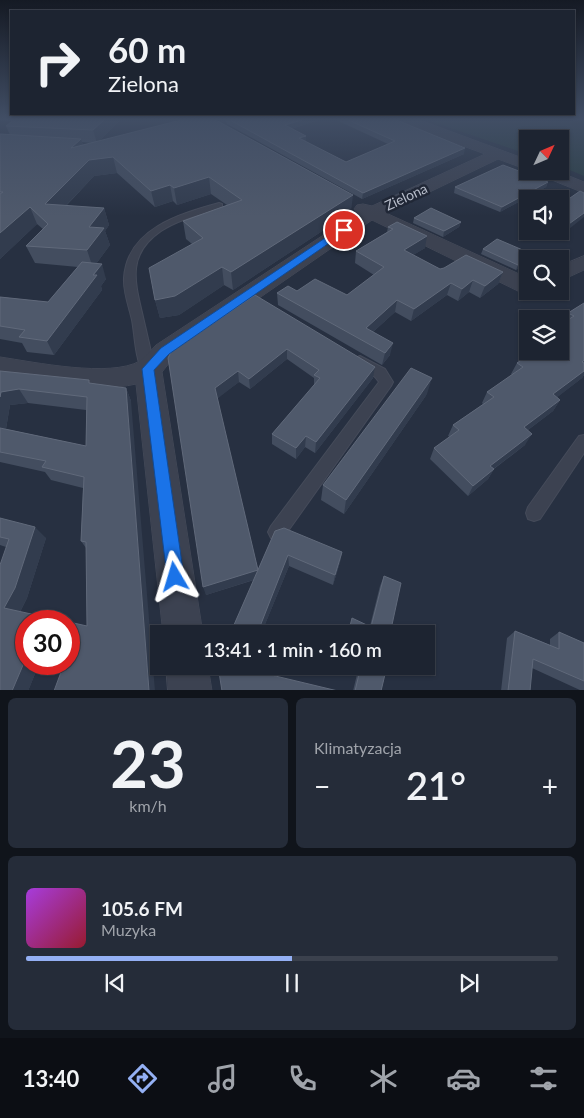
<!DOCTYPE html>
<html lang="pl">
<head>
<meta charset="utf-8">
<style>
  body { margin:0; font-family:Lato,sans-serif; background:#252c39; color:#f1f3f6; height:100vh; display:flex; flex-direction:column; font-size:19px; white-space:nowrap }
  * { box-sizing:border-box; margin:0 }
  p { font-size:16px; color:#a0a4ab }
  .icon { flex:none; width:28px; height:28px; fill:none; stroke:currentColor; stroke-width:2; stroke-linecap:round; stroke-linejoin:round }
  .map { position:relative; height:690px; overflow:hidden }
  .details { display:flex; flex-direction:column; gap:8px; padding:8px; background:#10141b; flex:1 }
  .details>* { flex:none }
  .banner { position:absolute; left:10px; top:10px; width:565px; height:105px; border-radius:0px; box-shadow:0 1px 4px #0004,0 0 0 1px #3b414d; background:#1d2431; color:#f1f3f6; overflow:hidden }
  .needle { width:32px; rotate:46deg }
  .buttons { position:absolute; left:519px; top:130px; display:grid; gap:10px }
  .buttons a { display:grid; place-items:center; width:50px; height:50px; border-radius:0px; background:#1d2431; box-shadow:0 1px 4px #0004,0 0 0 1px #3b414d; font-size:25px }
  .speed { position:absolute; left:15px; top:610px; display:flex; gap:10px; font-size:25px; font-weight:700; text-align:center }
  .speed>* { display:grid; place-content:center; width:65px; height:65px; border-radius:50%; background:#1d2431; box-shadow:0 1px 4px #0004,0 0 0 1px #3b414d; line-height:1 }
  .speed .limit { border:8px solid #d22; background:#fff; color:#111 }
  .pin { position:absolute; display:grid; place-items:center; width:42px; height:42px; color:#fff; margin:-21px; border:2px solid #fff; border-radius:50%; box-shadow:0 1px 5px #0007 }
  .me { position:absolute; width:55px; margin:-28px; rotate:353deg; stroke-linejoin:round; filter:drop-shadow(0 0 4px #0008) }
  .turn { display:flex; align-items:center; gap:18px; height:105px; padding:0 15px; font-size:22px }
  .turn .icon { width:65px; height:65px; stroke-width:2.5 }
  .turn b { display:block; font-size:35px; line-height:42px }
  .big { font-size:38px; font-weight:600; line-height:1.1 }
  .details .widget { flex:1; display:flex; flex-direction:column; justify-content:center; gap:8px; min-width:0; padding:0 18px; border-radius:8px; background:#252c39 }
  .details .dial { align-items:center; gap:0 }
  .dial b { font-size:65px; line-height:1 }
  .song { display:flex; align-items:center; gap:15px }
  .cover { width:60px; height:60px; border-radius:8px; background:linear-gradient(135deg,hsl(280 70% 55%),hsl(350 70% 35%)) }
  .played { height:5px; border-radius:2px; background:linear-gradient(90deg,#94b0f4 50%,#3b414d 50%) }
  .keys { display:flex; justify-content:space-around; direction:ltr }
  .heat { display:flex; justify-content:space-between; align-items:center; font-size:28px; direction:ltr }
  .details .tiles { flex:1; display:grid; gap:8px; grid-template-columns:1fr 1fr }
  .widget:last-child { grid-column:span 2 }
  .trip { position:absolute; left:150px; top:625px; width:285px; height:50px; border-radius:0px; background:#1d2431; box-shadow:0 1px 4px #0004,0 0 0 1px #3b414d; font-weight:600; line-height:50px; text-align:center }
  .dock { display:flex; height:80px; justify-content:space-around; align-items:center; background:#0c0e14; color:#a0a4ab }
  .dock .icon { width:35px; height:35px }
  .dock .current { color:#94b0f4 }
  .dock b { font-size:22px; color:#f1f3f6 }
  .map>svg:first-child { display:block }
  .green { fill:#293d42 }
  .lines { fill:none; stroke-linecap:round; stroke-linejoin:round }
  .service-casing { stroke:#454b5a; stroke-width:2 }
  .minor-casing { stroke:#454b5a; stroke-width:1 }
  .service { fill:#3c4251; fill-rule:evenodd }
  .minor { fill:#3c4251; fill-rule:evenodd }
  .wall { fill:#434d5f; fill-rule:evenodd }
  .shaded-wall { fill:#323c4e }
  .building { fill:#4f596b; stroke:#60697a }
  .route { fill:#1a73e8; stroke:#114b97 }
  .labels { text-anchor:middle; stroke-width:5; stroke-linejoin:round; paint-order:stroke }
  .street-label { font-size:14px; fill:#b8becb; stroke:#202736 }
</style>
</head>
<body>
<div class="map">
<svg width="584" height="691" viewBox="0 0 584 691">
  <rect width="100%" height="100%" fill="#273041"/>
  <!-- green -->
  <path class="green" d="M424 119H584V176L560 166V139H528L527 154Z"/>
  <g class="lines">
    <!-- service casing -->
    <g class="service-casing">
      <path id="service" d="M219 203 222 204V208C202 214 179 219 161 231 126 255 135 282 143 317 147 334 151 352 155 369L153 372H143C135 358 135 336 132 320 129 307 123 291 124 278 127 229 179 214 219 203Z
        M360 356 385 369 393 382 391 386 283 538 277 541 271 538 268 532 271 526 379 382 375 377 355 364 354 361 355 358Z
        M584 435V453L540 519 534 521 528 519 526 513 528 507 579 436Z"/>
    </g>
    <!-- minor casing -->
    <g class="minor-casing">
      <path id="minor" d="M397 119H417L528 160V170L498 159 386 213 528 278V291H536L528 294 520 292 372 220 174 357 162 372 203 634H163L136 384C91 394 45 383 0 377V357C34 362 110 378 140 361 146 357 151 350 156 345L357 213 354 209 357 205 363 204 372 206 485 154 398 122Z
        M535 171H557L584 182V193L537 174Z
        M584 256V270L560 281V266Z
        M166 666H208L212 691H168Z"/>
    </g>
    <!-- service -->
    <use href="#service" class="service"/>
    <!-- minor -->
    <use href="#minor" class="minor"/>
  </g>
  <!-- wall -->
  <path class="wall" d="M15 119H121L99 141 351 212 233 290 224 285 179 315 160 318 155 300 192 244 186 239 183 221 227 205 211 194 177 205 173 201 155 207 117 173 94 176 66 206 104 208 109 225 105 231 110 245 96 264 106 279 101 286 102 290 54 355 27 352 22 343 0 339V297L48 302 78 267 35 263 26 246 43 229 37 224 0 259V134L10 135 6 126ZM82 142 92 143 83 145Z
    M226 119H322L291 129 306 136V142L346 162 388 144 334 119H394L464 154 362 199 227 124Z
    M548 182 546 187 500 212 454 193 455 187Z
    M580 191 559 237 546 231H560V205Z
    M414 218 461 222 459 227 443 237 413 223Z
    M388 227 425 248 413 255 440 269 503 272 498 284 480 298 469 292 458 301 447 295 411 321 395 312 373 332 390 355 382 365 278 305 277 293 297 291 347 295 374 275 355 263 356 251 387 232Z
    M483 249 532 254 530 259H528V262L516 270 481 254Z
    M255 295 373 378 315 453 305 447 296 459 272 444V434L314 386V378L287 359 250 389 239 382 217 398 258 570 275 531 342 552 340 562 333 585 289 566 261 634H230L254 580 206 595 168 358Z
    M584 303V375L582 378 557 397 560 400 553 411 528 430 525 445 494 469 488 479 468 496 430 459 434 448 450 437 448 436 453 425 483 404 482 403 487 392 512 375 511 374 517 363 560 351 562 324 568 313Z
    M0 371 126 388 131 401 87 626 86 548 81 541 83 488 51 480 45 472 0 462ZM28 403 86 410V446L6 429 10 405Z
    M427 394 344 514 321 500 323 485Z
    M0 518 46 538 27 598 20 612 26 621V664H39L28 691 6 547 0 545Z
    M384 576 390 634 370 626 380 586Z
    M515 631 550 645V639L559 632 584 643V691H582L532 668 530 691H501L507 638Z
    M359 666H387L381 691H353Z"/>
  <!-- shaded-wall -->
  <path class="shaded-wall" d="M105 119H121L97 143 93 130Z
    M305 119H322L285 131V125Z
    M306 136V141L299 144V138Z
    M81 139 86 154 71 148Z
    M465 148 464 154 362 199 363 193Z
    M113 157 117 173 94 176 51 221 45 204 89 160Z
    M209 177 211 194 177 205 174 188Z
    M548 182 546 187 500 212 502 207Z
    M170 185 173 201 155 207 151 191Z
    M353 195 351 212 233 290 231 272Z
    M30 207 37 224 0 259V233Z
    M104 208 109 225 105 231 110 245 93 268 87 250 89 227Z
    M584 213V217L559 237 562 229Z
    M461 222 459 227 443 237 444 231Z
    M427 236 425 248 402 262 404 250Z
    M532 254 530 259H528V262L516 270 518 265Z
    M102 264 106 279 101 286 102 290 54 355 47 341Z
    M222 267 224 285 179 315 160 318 155 300Z
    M503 272 498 284 480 298 485 286Z
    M473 280 469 292 458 301 462 289Z
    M451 283 447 295 411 321 414 309Z
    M397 300 395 312 364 340 366 328Z
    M393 343 390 355 382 365 385 353Z
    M287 349V359L250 389 249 379Z
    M375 367 373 378 315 453 316 442Z
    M238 371 239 382 217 399 215 388Z
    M584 371V375L582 378 546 406 553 394Z
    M432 378 427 394 344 514 346 500Z
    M126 388 131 401 155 691H149Z
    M19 389 28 403 10 405 4 440 0 435V397L1 392Z
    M560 400 553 411 517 438 524 427Z
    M532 434 525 445 484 476 490 466Z
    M306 436 305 447 296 459V448Z
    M494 469 488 479 468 496 473 486Z
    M35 527 46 538 27 598 17 618 4 608Z
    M342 552 340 562 333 585 335 575Z
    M288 555 289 566 261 634H257Z
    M258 570 259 578 206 595 203 587Z
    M26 658V664H39L28 691H12Z
    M243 666H248L245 675 242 668Z"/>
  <!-- building -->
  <path class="building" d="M15 119H105L93 130 6 126Z
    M185 119H214L353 195 231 272 222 267 175 296 155 300 149 268 203 238 183 221 242 200 209 177 174 188 170 185 151 191 113 157 89 160 45 204 104 208 89 227 104 228 87 250 26 246 48 224 30 207 0 233V194L3 192H0V134L81 139 71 148Z
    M228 119H305L285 125 306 136 299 138 346 162 395 141 346 119H394L465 148 363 193Z
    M503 165 548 182 502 207 455 187Z
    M580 191 584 193V213L562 229 560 228V205Z
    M431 208 461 222 444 231 414 218Z
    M397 222 427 236 404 250 440 269 444 268 466 255 503 272 485 286 473 280 462 289 451 283 414 309 397 300 366 328 393 343 385 353 277 293 288 286 297 291 315 279 347 295 384 267 356 251 393 229 388 227Z
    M497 239 532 254 518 265 483 249Z
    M82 262 102 264 93 275H97L47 341 19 337 25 330 0 326V297L48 302Z
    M255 295 375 367 316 442 306 436 296 448 272 434 320 378 314 375 319 370 287 349 249 379 238 371 215 388 258 570 203 587 168 358 171 352Z
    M584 303V360L582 362 584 363V371L553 394 560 400 524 427 532 434 490 466 494 469 473 486 434 448 459 430 453 425 494 397 487 392 523 367 517 363 534 351H560V325L574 316 568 313Z
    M411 368 432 378 346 500 323 485Z
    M0 371 89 380V383L126 388 149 691H54L64 664H69V622L87 626 86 542 81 541 84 477 42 467 46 461 0 452V428L86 446 87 397 19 389 1 392 0 397Z
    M0 518 35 527 15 588 4 608 63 621H26V658L12 691H0V565L9 539 0 537Z
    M284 528 342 552 335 575 288 555 257 634H230L275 531Z
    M384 576 401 583 390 634H348L352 618 371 627Z
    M515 631 559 649V632L584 643V681L533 659 530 691H508Z
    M218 666H243L242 668 338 691H222Z
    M361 666H387L381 691H355Z"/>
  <!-- sky -->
  <linearGradient id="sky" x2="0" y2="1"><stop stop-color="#151a24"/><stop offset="0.55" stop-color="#414e65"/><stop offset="1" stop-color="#414e65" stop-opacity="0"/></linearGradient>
  <rect width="584" height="216" fill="url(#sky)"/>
  <!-- route -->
  <path class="route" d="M340 228 348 230 169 354 154 370 184 577 181 583 175 585 169 583 167 577 142 369 161 348Z"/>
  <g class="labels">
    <!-- street labels -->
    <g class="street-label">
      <text transform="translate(406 197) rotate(-25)" y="5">Zielona</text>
    </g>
  </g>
</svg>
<div class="buttons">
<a><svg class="needle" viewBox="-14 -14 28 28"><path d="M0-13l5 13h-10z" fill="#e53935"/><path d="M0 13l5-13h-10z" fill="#a0a4ab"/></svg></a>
<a><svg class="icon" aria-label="sound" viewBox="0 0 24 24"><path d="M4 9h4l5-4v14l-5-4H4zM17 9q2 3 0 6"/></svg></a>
<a><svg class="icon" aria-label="search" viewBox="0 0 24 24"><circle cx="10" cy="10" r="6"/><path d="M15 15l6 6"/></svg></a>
<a><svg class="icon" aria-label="layers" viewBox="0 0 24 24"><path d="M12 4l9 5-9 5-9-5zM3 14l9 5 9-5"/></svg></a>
</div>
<div class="speed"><div class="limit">30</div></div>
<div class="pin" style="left:344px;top:230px;background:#d93025"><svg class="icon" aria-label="arrive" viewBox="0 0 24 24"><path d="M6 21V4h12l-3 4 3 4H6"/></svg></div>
<svg class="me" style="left:175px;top:577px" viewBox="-20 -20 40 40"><path d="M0-17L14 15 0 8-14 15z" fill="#1a73e8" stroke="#fff" stroke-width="4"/></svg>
<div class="trip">13:41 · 1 min · 160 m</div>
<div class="banner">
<div class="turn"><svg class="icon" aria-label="right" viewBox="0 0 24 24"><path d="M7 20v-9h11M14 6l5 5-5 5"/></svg><div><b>60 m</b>Zielona</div></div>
</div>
</div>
<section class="details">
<div class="tiles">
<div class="widget dial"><b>23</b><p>km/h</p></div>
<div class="widget"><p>Klimatyzacja</p>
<div class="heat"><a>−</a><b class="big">21°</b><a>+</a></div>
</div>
<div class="widget">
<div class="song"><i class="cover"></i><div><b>105.6 FM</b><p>Muzyka</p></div></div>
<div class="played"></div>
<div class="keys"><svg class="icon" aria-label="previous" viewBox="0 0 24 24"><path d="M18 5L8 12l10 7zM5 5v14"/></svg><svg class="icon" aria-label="pause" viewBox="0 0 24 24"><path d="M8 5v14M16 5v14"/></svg><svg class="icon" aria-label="next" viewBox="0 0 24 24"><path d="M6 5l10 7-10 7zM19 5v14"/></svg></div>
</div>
</div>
</section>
<nav class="dock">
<b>13:40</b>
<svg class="icon current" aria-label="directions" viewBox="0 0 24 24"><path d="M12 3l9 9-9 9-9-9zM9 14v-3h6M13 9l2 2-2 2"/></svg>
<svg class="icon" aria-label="music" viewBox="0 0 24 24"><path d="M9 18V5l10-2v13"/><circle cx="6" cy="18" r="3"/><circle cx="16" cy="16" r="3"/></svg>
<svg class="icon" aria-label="phone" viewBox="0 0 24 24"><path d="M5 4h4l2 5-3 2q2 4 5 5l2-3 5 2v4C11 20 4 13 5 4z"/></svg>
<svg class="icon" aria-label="climate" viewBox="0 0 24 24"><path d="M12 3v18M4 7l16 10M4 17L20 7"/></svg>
<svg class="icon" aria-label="car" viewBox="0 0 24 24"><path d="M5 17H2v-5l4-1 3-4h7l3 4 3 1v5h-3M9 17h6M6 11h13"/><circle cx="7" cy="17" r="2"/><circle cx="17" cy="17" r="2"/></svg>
<svg class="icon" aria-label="filters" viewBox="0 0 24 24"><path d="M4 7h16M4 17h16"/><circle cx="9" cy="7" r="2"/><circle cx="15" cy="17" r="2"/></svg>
</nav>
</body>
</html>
